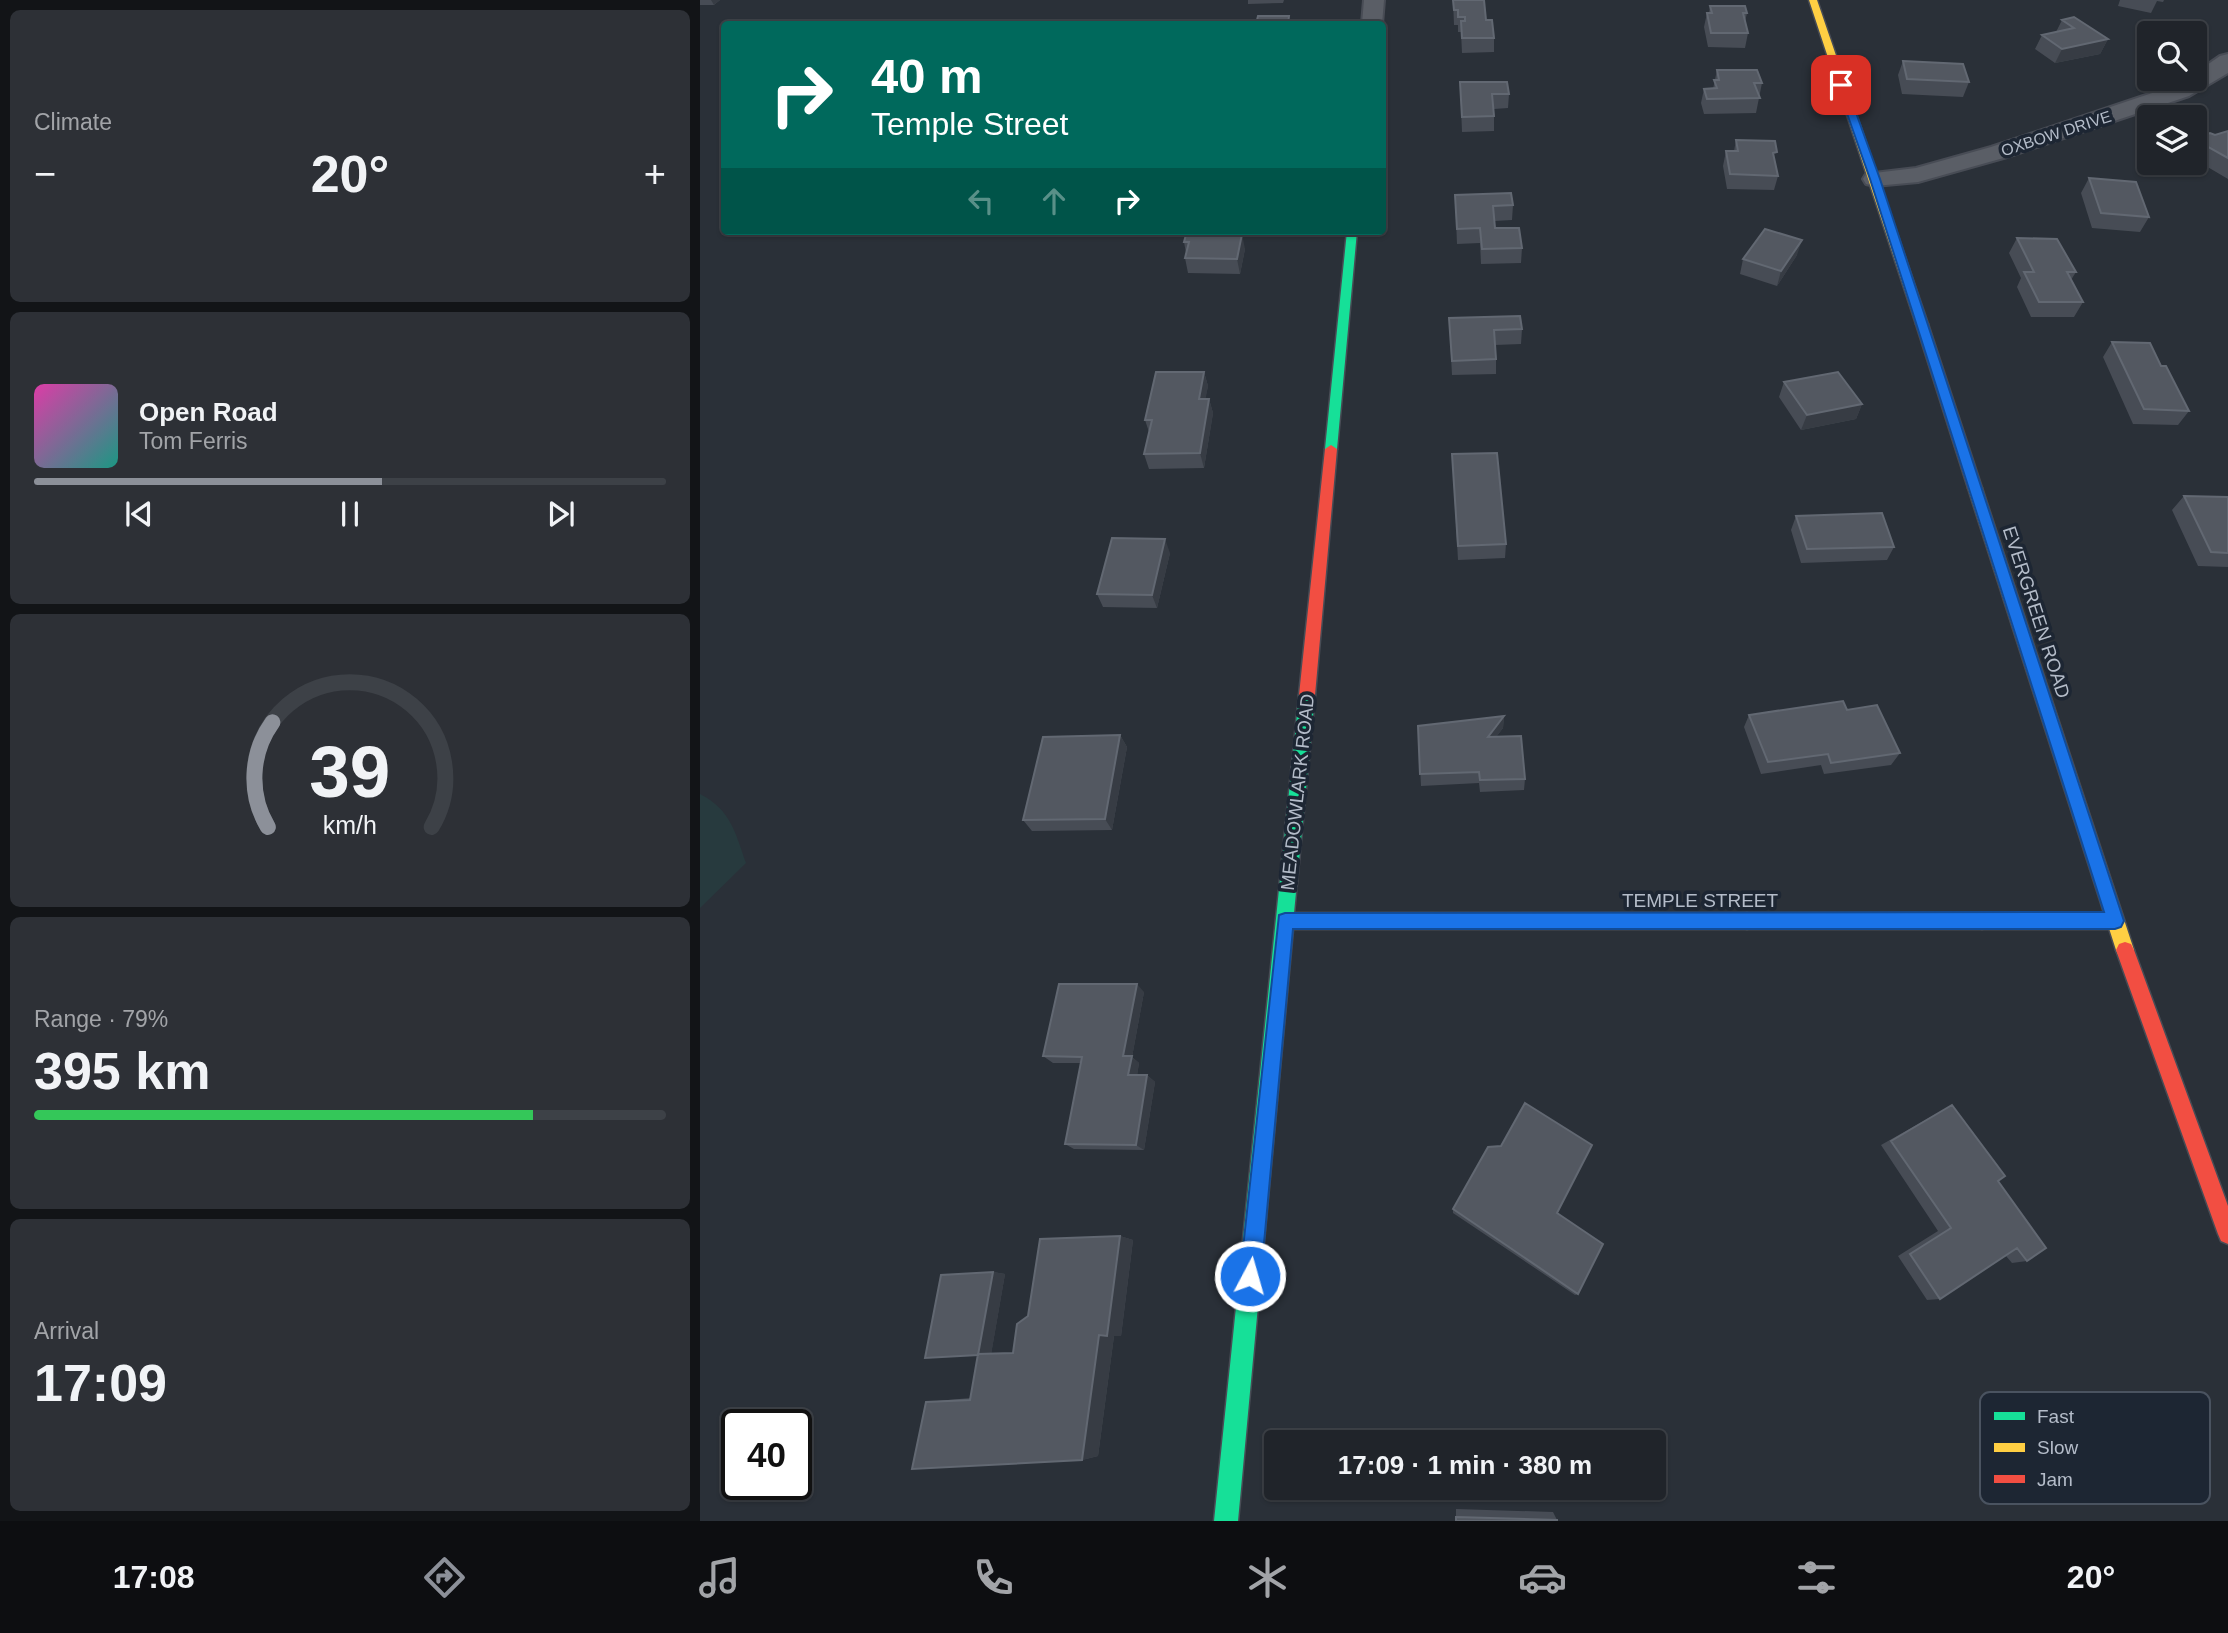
<!DOCTYPE html>
<html lang="en">
<head>
<meta charset="utf-8">
<style>
  body { margin:0; font-family:Helvetica,sans-serif; background:#2d3036; color:#f1f3f6; height:100vh; display:flex; flex-direction:column; font-size:26px; white-space:nowrap }
  * { box-sizing:border-box; margin:0 }
  p { font-size:23px; color:#a2a4a8 }
  .icon { flex:none; width:38px; height:38px; fill:none; stroke:currentColor; stroke-width:2; stroke-linecap:round; stroke-linejoin:round }
  .map { position:relative; flex:1; overflow:hidden }
  .sheet { display:flex; flex-direction:column; gap:10px; padding:10px; background:#121417; width:700px }
  .sheet>* { flex:none }
  .hud { position:absolute; left:21px; top:21px; width:665px; height:214px; border-radius:7px; box-shadow:0 2px 5px #0004,0 0 0 2px #3d4147; background:#00695c; color:#fff; overflow:hidden }
  .tools { position:absolute; left:1437px; top:21px; display:grid; gap:14px }
  .tools a { display:grid; place-items:center; width:70px; height:70px; border-radius:7px; background:#20242a; box-shadow:0 2px 5px #0004,0 0 0 2px #3d4147; font-size:35px }
  .speed { position:absolute; left:21px; top:1409px; display:flex; gap:14px; font-size:35px; font-weight:700; text-align:center }
  .speed>* { display:grid; place-content:center; width:91px; height:91px; border-radius:50%; background:#20242a; box-shadow:0 2px 5px #0004,0 0 0 2px #3d4147; line-height:1 }
  .speed .limit { border:4px solid #111; border-radius:10px; background:#fff; color:#111 }
  .pin { position:absolute; display:grid; place-items:center; width:60px; height:60px; color:#fff; margin:-30px; border-radius:14px; box-shadow:0 4px 10px #0006 }
  .me { position:absolute; width:77px; margin:-38px; rotate:6deg; stroke-linejoin:round; filter:drop-shadow(0 0 5px #0008) }
  .turn { display:flex; align-items:center; gap:24px; height:147px; padding:0 35px; font-size:32px }
  .turn .icon { width:91px; height:91px; stroke-width:2.5 }
  .turn b { display:block; font-size:49px; line-height:60px }
  .lanes { display:flex; align-items:center; height:66px; padding:0 35px; background:#0003; justify-content:center; gap:35px; direction:ltr }
  .lanes .off { opacity:.35 }
  .big { font-size:52px; font-weight:800; line-height:1.1 }
  .sheet .tile { flex:1; display:flex; flex-direction:column; justify-content:center; gap:10px; min-width:0; padding:0 24px; border-radius:10px; background:#2d3036 }
  .sheet .dial { align-items:center; gap:0 }
  .dial svg { height:182px; overflow:visible; fill:none; stroke:#3d4147; stroke-width:7; stroke-linecap:round; text-anchor:middle }
  .dial text { fill:#f1f3f6; stroke:none }
  .song { display:flex; align-items:center; gap:21px }
  .cover { width:84px; height:84px; border-radius:10px; background:linear-gradient(135deg,hsl(320 70% 55%),hsl(170 70% 35%)) }
  .played { height:7px; border-radius:4px; background:linear-gradient(90deg,#8c9099 55%,#3d4147 55%) }
  .keys { display:flex; justify-content:space-around; direction:ltr }
  .heat { display:flex; justify-content:space-between; align-items:center; font-size:38px; direction:ltr }
  .charge { height:10px; border-radius:5px; background:linear-gradient(90deg,#34c759 79%,#3d4147 0) }
  .trip { position:absolute; left:564px; top:1430px; width:402px; height:70px; border-radius:7px; background:#20242a; box-shadow:0 2px 5px #0004,0 0 0 2px #3d4147; font-weight:800; line-height:70px; text-align:center }
  .dock { display:flex; height:112px; justify-content:space-around; align-items:center; background:#0d0e11; color:#a2a4a8 }
  .dock .icon { width:49px; height:49px }
  .dock .selected { color:#8c9099 }
  .dock b { font-size:32px; color:#f1f3f6 }
  main { display:flex; flex:1; min-height:0 }
  .map>svg:first-child { display:block }
  .green { fill:#273a3e }
  .lines { fill:none; stroke-linecap:round; stroke-linejoin:round }
  .street-casing { stroke:#484c55; stroke-width:4 }
  .fast-casing { stroke:#484c55; stroke-width:3 }
  .slow-casing { stroke:#484c55; stroke-width:3 }
  .jam-casing { stroke:#484c55; stroke-width:3 }
  .street { fill:#5a5e66; fill-rule:evenodd }
  .fast { fill:#16e098; fill-rule:evenodd }
  .slow { fill:#ffcf43; fill-rule:evenodd }
  .jam { fill:#f24e42; fill-rule:evenodd }
  .wall { fill:#474c55 }
  .shaded-wall { fill:#373c44 }
  .building { fill:#535861; stroke:#626872; stroke-width:2 }
  .route { fill:#1a73e8; stroke:#114b97; stroke-width:2 }
  .labels { text-anchor:middle; stroke-width:7; stroke-linejoin:round; paint-order:stroke }
  .far-street-label { font-size:16px; fill:#b4bcc9; stroke:#1d2633 }
  .street-label { font-size:19px; fill:#b4bcc9; stroke:#1d2633 }
  .key { fill:#1d2633; stroke:#4a5360; stroke-width:2 }
  .key-label { font-size:19px; fill:#b4bcc9 }
</style>
</head>
<body>
<main>
<section class="sheet">
<div class="tile"><p>Climate</p>
<div class="heat"><a>−</a><b class="big">20°</b><a>+</a></div>
</div>
<div class="tile">
<div class="song"><i class="cover"></i><div><b>Open Road</b><p>Tom Ferris</p></div></div>
<div class="played"></div>
<div class="keys"><svg class="icon" aria-label="previous" viewBox="0 0 24 24"><path d="M18 5L8 12l10 7zM5 5v14"/></svg><svg class="icon" aria-label="pause" viewBox="0 0 24 24"><path d="M8 5v14M16 5v14"/></svg><svg class="icon" aria-label="next" viewBox="0 0 24 24"><path d="M6 5l10 7-10 7zM19 5v14"/></svg></div>
</div>
<div class="tile dial"><svg viewBox="0 0 100 80">
<path d="M14 69A42 42 0 1 1 86 69"/>
<path d="M14 69A42 42 0 0 1 16 23" stroke="#8c9099"/>
<text x="50" y="56" font-size="32" font-weight="700">39</text>
<text x="50" y="72" font-size="11">km/h</text>
</svg></div>
<div class="tile"><p>Range · 79%</p><b class="big">395 km</b><div class="charge"></div></div>
<div class="tile"><p>Arrival</p><b class="big">17:09</b></div>
</section>
<div class="map">
<svg width="1528" height="1521" viewBox="0 0 1528 1521">
  <rect width="100%" height="100%" fill="#2a3038"/>
  <!-- green -->
  <path class="green" d="M0 794C31 810 35 832 46 863L0 908Z"/>
  <g class="lines">
    <!-- street casing -->
    <g class="street-casing">
      <path id="street" d="M684 0 682 24H662L664 0Z
        M1528 54V73L1489 96 1307 157 1218 182 1175 186 1166 184 1163 179 1166 174 1216 168 1291 147 1473 86 1486 79H1494V74L1520 56Z"/>
    </g>
    <!-- fast casing -->
    <g class="fast-casing">
      <path id="fast" d="M647 231H657L637 449 631 453 625 449Z
        M607 689 612 691 615 695 594 913H1047L1053 915 1056 921 1053 927 1047 929H593L538 1521H514L599 695 602 691Z
        M1282 913H1415L1421 915 1424 921 1421 927 1415 929H1282L1276 927 1273 921 1276 915Z"/>
    </g>
    <!-- slow casing -->
    <g class="slow-casing">
      <path id="slow" d="M1109 0H1117L1228 324 1226 327 1222 328 1216 324Z
        M1275 483 1282 488 1434 950 1431 956 1425 958 1419 956 1416 950 1268 488Z"/>
    </g>
    <!-- jam casing -->
    <g class="jam-casing">
      <path id="jam" d="M1222 320 1228 324 1282 488 1280 491H1270L1268 488 1216 324Z
        M631 445 637 449 615 695 612 699H602L599 695 625 449Z
        M1047 913H1282L1288 915 1291 921 1288 927 1282 929H1047L1041 927 1038 921 1041 915Z
        M1425 942 1431 944 1434 950 1528 1206V1244L1521 1241 1518 1234 1416 950 1419 944Z"/>
    </g>
    <!-- street -->
    <use href="#street" class="street"/>
    <!-- fast -->
    <use href="#fast" class="fast"/>
    <!-- slow -->
    <use href="#slow" class="slow"/>
    <!-- jam -->
    <use href="#jam" class="jam"/>
  </g>
  <!-- wall -->
  <path class="wall" d="M0 0H20L14 5H0Z
    M548 0H584L583 3 548 4Z
    M753 0 794 38V52L762 53 761 32H758V25H754Z
    M1420 0H1464L1463 2 1457 1 1451 13 1418 6Z
    M1010 6 1047 13 1045 22 1048 33 1045 48 1008 47 1004 27 1007 13H1009Z
    M1362 20 1408 39 1400 54 1355 63 1335 49 1342 35 1356 32Z
    M1203 61 1269 82 1263 97 1202 94 1198 75Z
    M1017 70 1062 83 1056 113 1004 114 1001 103 1004 89H1013Z
    M760 82 809 94 808 108 794 109V131L762 132Z
    M1528 131V179L1494 159V138L1515 135Z
    M1036 140 1078 176 1074 190 1027 189 1023 166 1026 151H1034Z
    M1389 178 1449 217 1440 232 1392 228 1381 193Z
    M755 195 813 205 812 220 794 221 795 228 822 248 821 263 781 264 780 243 757 244Z
    M487 231H535L534 234 545 249 540 274 488 273 485 258 486 253 484 242Z
    M1317 238 1376 272 1371 280 1383 302 1374 317H1331L1317 287 1321 278 1309 253Z
    M1097 255 1077 286 1040 274 1043 259Z
    M749 318 822 329 821 344 795 345 796 359V374L752 375Z
    M1412 342 1461 366 1489 411 1478 425 1433 424 1403 357Z
    M504 372 508 386 505 399H509L513 413 504 468 449 469 444 454 449 432 445 420Z
    M1084 382 1162 404 1156 419 1101 430 1079 397Z
    M752 454 806 544 805 558 758 560Z
    M1484 496 1528 497V567L1498 566 1472 510Z
    M1096 516 1194 547 1187 560 1101 563 1091 530Z
    M470 553 457 608 403 607 397 594Z
    M1147 710 1200 753 1191 765 1124 774 1121 765 1061 774 1044 727 1049 715Z
    M804 716 803 728 796 737 825 779 824 790 780 792 779 783 721 786 718 726Z
    M420 735 427 747 412 830 332 831 323 820Z
    M444 992 432 1057 439 1063 437 1075H447L455 1082 444 1150 374 1149 365 1144 381 1063H353L343 1056Z
    M1252 1105 1298 1181 1327 1261 1312 1263 1306 1256 1240 1299 1227 1300 1198 1256 1238 1231 1181 1145Z
    M753 1209 857 1213 878 1294 875 1295 753 1213Z
    M420 1236 433 1240 421 1336H414L398 1456 382 1460 226 1402 270 1398 293 1272 305 1274 291 1354 313 1353 328 1316Z
    M756 1509 853 1512 857 1520 756 1521Z"/>
  <!-- shaded-wall -->
  <path class="shaded-wall" d="M11 0H20L14 5Z
    M1408 39 1400 54 1355 63 1362 49Z
    M528 231H535L531 249 527 234Z
    M542 234 545 249 540 274 537 259Z
    M1102 240 1097 255 1077 286 1081 271Z
    M504 372 508 386 503 413 499 399Z
    M509 399 513 413 504 468 500 453Z
    M1162 404 1156 419 1101 430 1107 415Z
    M465 539 470 553 457 608 452 595Z
    M804 716 803 728 787 749 788 737Z
    M420 735 427 747 412 830 405 819Z
    M437 984 444 992 432 1057 439 1063 436 1082 428 1075 423 1056Z
    M447 1075 455 1082 444 1150 436 1145Z
    M420 1236 433 1240 421 1336H414L398 1456 382 1460 399 1335Z
    M293 1272 305 1274 291 1355H278Z"/>
  <!-- building -->
  <path class="building" d="M753 0H784L786 20H792L794 38H762L761 21H765V17H758V10H754Z
    M1010 6H1045L1047 13H1043L1048 33H1011L1007 13H1012Z
    M558 16H589L588 24H556Z
    M1374 17 1408 39 1362 49 1342 35 1374 28 1362 20Z
    M1203 61 1263 64 1269 82 1207 79Z
    M1017 70H1057L1062 83H1054L1060 98 1007 99 1004 89 1017 88 1014 80H1019Z
    M760 82H807L809 94H792L794 116 762 117Z
    M1528 131V158L1494 139 1510 133 1515 135Z
    M1036 140 1075 141 1077 152 1073 153 1078 176 1030 174 1026 151H1038Z
    M1389 178 1436 182 1449 217 1401 213Z
    M811 193 813 205 793 206 795 228H819L822 248 782 249 780 228 757 229 755 195Z
    M1065 229 1102 240 1081 271 1043 259Z
    M487 231H528L527 234H542L537 259 485 258 489 242H484Z
    M1317 238 1357 239 1376 272H1367L1383 302H1339L1324 272H1334Z
    M820 316 822 329 794 330 796 359 752 361 749 318Z
    M1412 342 1450 343 1461 366H1466L1489 411 1444 409Z
    M456 372H504L499 399H509L500 453 444 454 452 420H445Z
    M1138 372 1162 404 1107 415 1084 382Z
    M797 453 806 544 758 546 752 454Z
    M1484 496 1528 497V553L1511 552Z
    M1182 513 1194 547 1107 549 1096 516Z
    M412 538 465 539 452 595 397 594Z
    M1143 701 1147 710 1177 705 1200 753 1131 763 1128 754 1068 762 1049 715Z
    M804 716 788 737 821 736 825 779 780 780 779 772 720 774 718 726Z
    M420 735 405 819 323 820 343 737Z
    M359 984H437L423 1056H432L428 1075H447L436 1145 365 1144 382 1057 343 1056Z
    M825 1103 892 1145 857 1213 903 1244 878 1294 753 1209 788 1147 801 1146Z
    M1252 1105 1305 1176 1298 1181 1346 1248 1327 1261 1317 1248 1240 1299 1210 1254 1251 1228 1191 1141Z
    M420 1236 407 1336 399 1335 382 1460 212 1469 226 1402 270 1400 278 1354 313 1353 317 1324 328 1316 340 1239Z
    M293 1272 278 1355 225 1358 241 1275Z
    M756 1517 857 1520V1521H756Z"/>
  <!-- route -->
  <path class="route" d="M1141 82 1146 85 1180 179 1424 921 1421 927 1415 929H593L561 1276 558 1283 550 1286 543 1283 540 1276 579 915 585 913 1404 912 1170 179 1137 85Z"/>
  <g class="labels">
    <!-- far-street labels -->
    <g class="far-street-label">
      <text transform="translate(1356 133) rotate(-18)" y="6">OXBOW DRIVE</text>
    </g>
    <!-- street labels -->
    <g class="street-label">
      <text transform="translate(1337 612) rotate(72)" y="7">EVERGREEN ROAD</text>
      <text transform="translate(597 792) rotate(-84)" y="7">MEADOWLARK ROAD</text>
      <text x="1000" y="907">TEMPLE STREET</text>
    </g>
  </g>
  <!-- legend -->
  <rect x="1280" y="1392" width="230" height="112" rx="10" class="key"/>
  <rect x="1294" y="1412" width="31" height="8" fill="#16e098"/>
  <rect x="1294" y="1443" width="31" height="9" fill="#ffcf43"/>
  <rect x="1294" y="1475" width="31" height="8" fill="#f24e42"/>
  <g class="key-label">
    <text x="1337" y="1423">Fast</text>
    <text x="1337" y="1454">Slow</text>
    <text x="1337" y="1486">Jam</text>
  </g>
</svg>
<div class="tools">
<a><svg class="icon" aria-label="search" viewBox="0 0 24 24"><circle cx="10" cy="10" r="6"/><path d="M15 15l6 6"/></svg></a>
<a><svg class="icon" aria-label="layers" viewBox="0 0 24 24"><path d="M12 4l9 5-9 5-9-5zM3 14l9 5 9-5"/></svg></a>
</div>
<div class="speed"><div class="limit">40</div></div>
<div class="pin" style="left:1141px;top:85px;background:#d93025"><svg class="icon" aria-label="arrive" viewBox="0 0 24 24"><path d="M6 21V4h12l-3 4 3 4H6"/></svg></div>
<svg class="me" style="left:550px;top:1276px" viewBox="-20 -20 40 40"><circle r="17" fill="#1a73e8" stroke="#fff" stroke-width="3"/><path d="M0-11L8 9 0 5-8 9z" fill="#fff"/></svg>
<div class="trip">17:09 · 1 min · 380 m</div>
<div class="hud">
<div class="turn"><svg class="icon" aria-label="right" viewBox="0 0 24 24"><path d="M7 20v-9h11M14 6l5 5-5 5"/></svg><div><b>40 m</b>Temple Street</div></div>
<div class="lanes"><svg class="icon off" aria-label="left" viewBox="0 0 24 24"><path d="M17 20v-9H6M10 6l-5 5 5 5"/></svg><svg class="icon off" aria-label="ahead" viewBox="0 0 24 24"><path d="M12 20V5M6 11l6-6 6 6"/></svg><svg class="icon" aria-label="right" viewBox="0 0 24 24"><path d="M7 20v-9h11M14 6l5 5-5 5"/></svg></div>
</div>
</div>
</main>
<nav class="dock">
<b>17:08</b>
<svg class="icon selected" aria-label="directions" viewBox="0 0 24 24"><path d="M12 3l9 9-9 9-9-9zM9 14v-3h6M13 9l2 2-2 2"/></svg>
<svg class="icon" aria-label="music" viewBox="0 0 24 24"><path d="M9 18V5l10-2v13"/><circle cx="6" cy="18" r="3"/><circle cx="16" cy="16" r="3"/></svg>
<svg class="icon" aria-label="phone" viewBox="0 0 24 24"><path d="M5 4h4l2 5-3 2q2 4 5 5l2-3 5 2v4C11 20 4 13 5 4z"/></svg>
<svg class="icon" aria-label="climate" viewBox="0 0 24 24"><path d="M12 3v18M4 7l16 10M4 17L20 7"/></svg>
<svg class="icon" aria-label="car" viewBox="0 0 24 24"><path d="M5 17H2v-5l4-1 3-4h7l3 4 3 1v5h-3M9 17h6M6 11h13"/><circle cx="7" cy="17" r="2"/><circle cx="17" cy="17" r="2"/></svg>
<svg class="icon" aria-label="filters" viewBox="0 0 24 24"><path d="M4 7h16M4 17h16"/><circle cx="9" cy="7" r="2"/><circle cx="15" cy="17" r="2"/></svg>
<b>20°</b>
</nav>
</body>
</html>
